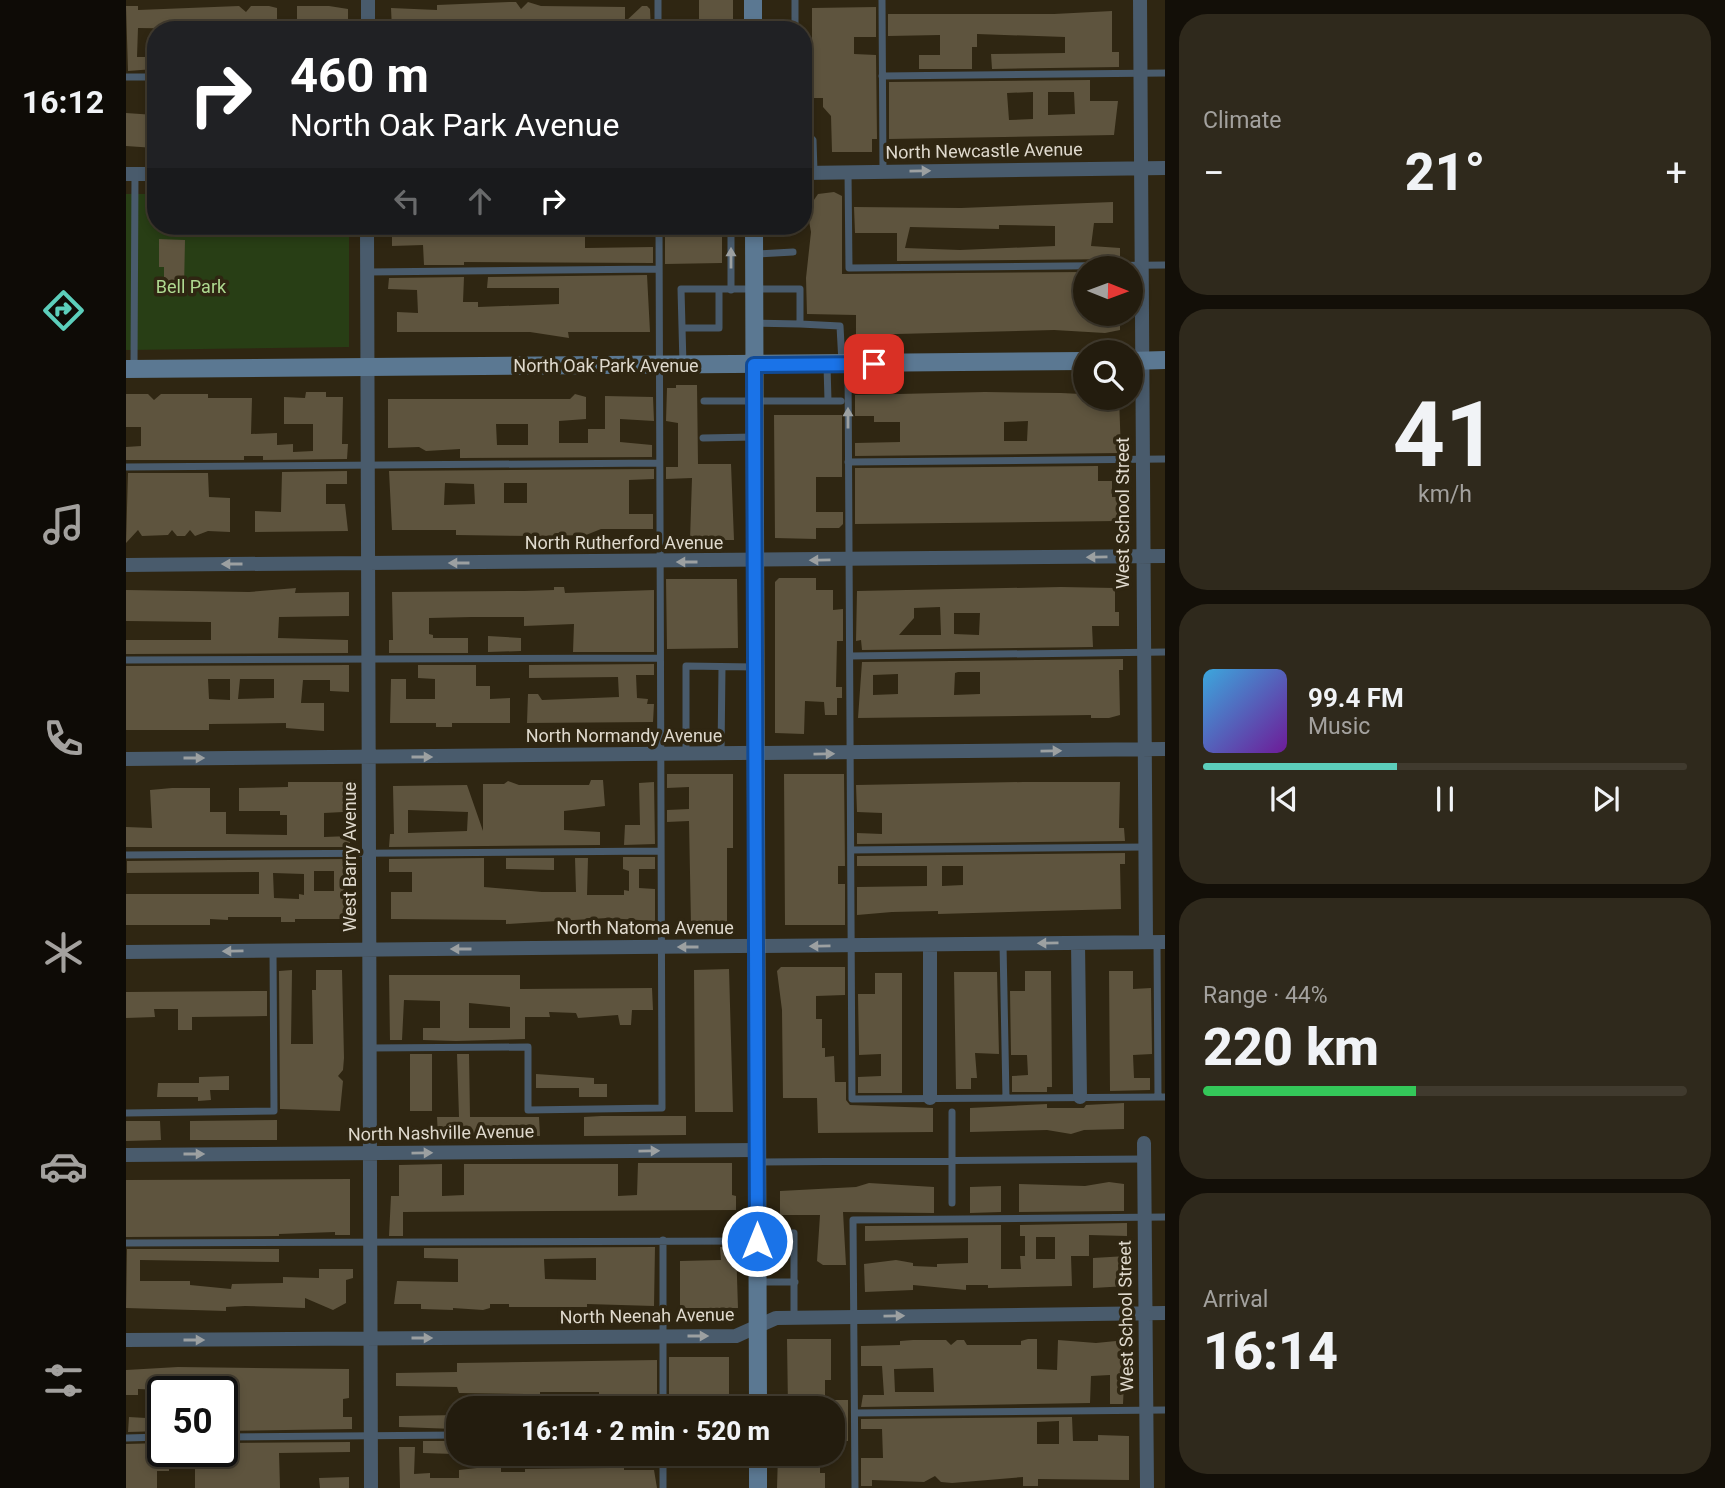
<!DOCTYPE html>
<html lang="en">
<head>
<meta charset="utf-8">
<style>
  body { margin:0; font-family:Roboto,sans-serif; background:#2f291c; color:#f1f3f6; height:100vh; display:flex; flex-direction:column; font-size:26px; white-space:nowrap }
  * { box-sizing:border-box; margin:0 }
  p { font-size:23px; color:#a3a19e }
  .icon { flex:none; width:38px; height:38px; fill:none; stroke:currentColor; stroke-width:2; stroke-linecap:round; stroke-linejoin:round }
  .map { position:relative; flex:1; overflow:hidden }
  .sheet { display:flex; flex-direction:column; gap:14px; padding:14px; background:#130f08; width:560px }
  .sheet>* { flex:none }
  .top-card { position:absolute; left:21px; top:21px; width:665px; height:214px; border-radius:28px; box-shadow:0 4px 10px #0003,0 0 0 2px #403a2e; background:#202124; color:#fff; overflow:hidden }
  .needle { width:46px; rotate:91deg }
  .tools { position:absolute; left:947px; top:256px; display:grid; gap:14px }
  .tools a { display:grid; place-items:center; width:70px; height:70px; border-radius:50%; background:#231c0e; box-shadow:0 4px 10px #0003,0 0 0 2px #403a2e; font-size:35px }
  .speed { position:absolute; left:21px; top:1376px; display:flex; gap:14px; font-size:35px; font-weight:700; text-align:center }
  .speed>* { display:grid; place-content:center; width:91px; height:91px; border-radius:50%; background:#231c0e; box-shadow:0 4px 10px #0003,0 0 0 2px #403a2e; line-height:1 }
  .speed .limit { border:4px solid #111; border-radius:10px; background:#fff; color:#111 }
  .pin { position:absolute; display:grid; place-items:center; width:60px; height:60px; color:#fff; margin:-30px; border-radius:14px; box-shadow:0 4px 10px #0006 }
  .me { position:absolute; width:77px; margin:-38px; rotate:0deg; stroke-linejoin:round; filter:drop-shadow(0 0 5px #0008) }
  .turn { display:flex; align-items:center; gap:24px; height:147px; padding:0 28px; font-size:32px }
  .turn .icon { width:91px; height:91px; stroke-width:2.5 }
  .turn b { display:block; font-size:49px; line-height:60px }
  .lanes { display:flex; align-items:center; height:66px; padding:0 28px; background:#0003; justify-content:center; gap:35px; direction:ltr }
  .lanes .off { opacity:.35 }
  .big { font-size:52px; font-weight:800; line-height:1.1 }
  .sheet .card { flex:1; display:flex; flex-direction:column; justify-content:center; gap:10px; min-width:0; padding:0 24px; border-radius:28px; background:#2f291c }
  .sheet .dial { align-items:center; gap:0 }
  .dial b { font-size:91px; line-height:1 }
  .song { display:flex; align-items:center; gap:21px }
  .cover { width:84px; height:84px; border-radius:10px; background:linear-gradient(135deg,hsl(200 70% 55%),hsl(280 70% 35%)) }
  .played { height:7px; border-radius:4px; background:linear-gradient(90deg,#5ccebb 40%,#403a2e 40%) }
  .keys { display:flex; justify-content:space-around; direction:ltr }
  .heat { display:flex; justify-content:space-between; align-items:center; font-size:38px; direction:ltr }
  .charge { height:10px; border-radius:5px; background:linear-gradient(90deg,#34c759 44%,#403a2e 0) }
  .trip { position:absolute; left:320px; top:1396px; width:399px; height:70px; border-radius:28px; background:#231c0e; box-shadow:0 4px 10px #0003,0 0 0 2px #403a2e; font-weight:800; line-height:70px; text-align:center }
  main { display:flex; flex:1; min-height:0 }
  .tab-bar { display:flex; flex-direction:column; width:126px; justify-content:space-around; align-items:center; background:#0e0b06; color:#a3a19e }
  .tab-bar .icon { width:49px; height:49px }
  .tab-bar .active { color:#5ccebb }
  .tab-bar b { font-size:32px; color:#f1f3f6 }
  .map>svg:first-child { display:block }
  .green { fill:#283e15 }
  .building { fill:#5e543e; fill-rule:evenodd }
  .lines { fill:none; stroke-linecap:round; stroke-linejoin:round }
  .lane { stroke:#495b6c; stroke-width:7 }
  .street { stroke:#495b6c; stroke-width:14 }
  .secondary { stroke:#5b7892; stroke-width:18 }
  .oneway { fill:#9ca0a1 }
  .route-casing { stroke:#114b97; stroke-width:18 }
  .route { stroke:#1a73e8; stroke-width:12 }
  .labels { text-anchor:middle; stroke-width:7; stroke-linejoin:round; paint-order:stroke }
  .street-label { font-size:18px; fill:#dfd9cd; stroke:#2f2612 }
  .park-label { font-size:18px; fill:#aed990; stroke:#2f2612 }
</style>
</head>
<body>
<main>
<nav class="tab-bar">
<b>16:12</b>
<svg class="icon active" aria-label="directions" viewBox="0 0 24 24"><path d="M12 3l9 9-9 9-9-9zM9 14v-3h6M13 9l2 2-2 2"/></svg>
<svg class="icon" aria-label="music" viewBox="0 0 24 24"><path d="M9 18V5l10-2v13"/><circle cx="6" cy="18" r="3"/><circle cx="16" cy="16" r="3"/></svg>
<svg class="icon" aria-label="phone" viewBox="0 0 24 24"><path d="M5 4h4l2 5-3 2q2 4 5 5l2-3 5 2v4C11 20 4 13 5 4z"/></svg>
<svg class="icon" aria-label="climate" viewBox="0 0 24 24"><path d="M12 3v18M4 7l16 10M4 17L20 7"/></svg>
<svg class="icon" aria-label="car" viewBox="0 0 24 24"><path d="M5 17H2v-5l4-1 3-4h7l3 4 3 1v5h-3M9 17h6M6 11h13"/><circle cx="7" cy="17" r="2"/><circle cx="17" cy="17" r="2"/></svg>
<svg class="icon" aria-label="filters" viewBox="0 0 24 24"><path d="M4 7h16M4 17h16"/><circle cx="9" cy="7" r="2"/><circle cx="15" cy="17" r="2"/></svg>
</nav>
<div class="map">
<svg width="1039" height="1488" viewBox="0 0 1039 1488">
  <rect width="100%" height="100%" fill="#2f2612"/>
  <!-- green -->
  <path class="green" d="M0 194H30V226H223V347L0 350Z"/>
  <!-- building -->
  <path class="building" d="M573 0H607V30H573Z
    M383 2H390L395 9 402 2 415 6 499 7V22L516 6H521L524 9 525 30H309V25H279V30H266L265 8 311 10V5Z
    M0 6H12V10L113 6 120 12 125 6H143L151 8V30L12 28 11 57H28V69L2 71Z
    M171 6H203L222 9V30H171Z
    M750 7V37H728V54L750 55 751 139H746V152H706L705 116 697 107V98H686V8Z
    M986 11V52H993V67L866 69 865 54 939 53V37L851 34V47H846V69H793V55H814V35L762 36V14H928Z
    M964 80V101H992L988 135 763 139V82ZM907 92V119L883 120 881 93ZM922 92H948L949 114 922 115Z
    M0 113 29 115V148L0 146Z
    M708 192 716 196V274L959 272V313H994V330L979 333 928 330 730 335V315L681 314 680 278 685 232 681 210 692 194Z
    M987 202V223H968L965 246 994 248V259L771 261V233H729L728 207 835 208ZM873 225 929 226V246L834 250 779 248 784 227 873 229Z
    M266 226H459V248L527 247V263L338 262V265H298L297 245 266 246Z
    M539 226H596V263L539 264Z
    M33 239 59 240 58 288H38V267H33Z
    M521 275 524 332H442L443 338 404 332H271V312L292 313 291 290 262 289 263 278 338 277 337 302H352V307L433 304V288H361L362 277Z
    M550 385H571L572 464H605L608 540H564L566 478 540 479V467H552V423L540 421 541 388H550Z
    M180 392H200V397H217L216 444H222L221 459 137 460V456H118V460H0V447L15 446V427H0V394H22L28 400 35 394H82V398H126L125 434 151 433V445L167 444V452L187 451V424H158V397L179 398Z
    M859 392 935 393 955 394V397H993L995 453 729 456V443L774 442V422H748V416H729V395ZM902 421 901 441H878V422Z
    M449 394 460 397V419L433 421V443H462V429H479V396L527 397 528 421 494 419V442L526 445V457L334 458V449L300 451 293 447 262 448V399H444ZM370 424H402V445H371Z
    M648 415H716V477H690V512H717V524L713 528H690V539L649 538Z
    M972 466V481H986V497H992L991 521 729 524V468Z
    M528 469V479L503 480V514H527V529H475L460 535 411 536 330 535V530H266L263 471ZM319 483 348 484 349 504 318 505ZM378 483H401V503H378Z
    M221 471V484H200V504H219L222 531 129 532V511L155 512 156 472Z
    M2 473H82L83 497 104 498V532L82 531 69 536 64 530 59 536H51L46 530 42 535 16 536 12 530 0 543Z
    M653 578H690V590H707V610L717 609V641H711L710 687H716V698H711V715H699L698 702 679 701 678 734 649 733V582Z
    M540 579H611L612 648 541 649Z
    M428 587H438L439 593 528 590V652H447L448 624 398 626V617H346L303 618V634L307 635V638H342V653H263V640H267L266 592 398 591 428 590Z
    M935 587 989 588V612H993V626H966L967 647 736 650 735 640 730 641 731 591ZM814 607 815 635H773L788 618V608ZM828 613H854L853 635 828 634Z
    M170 588 169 593 223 592V616L153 617 152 638 222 640V653L0 654V640H85V622L0 621V590L123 592Z
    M362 636 395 638V651L362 652Z
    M997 659V670H993L994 715 983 718H965V715L732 718 736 662ZM832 672H854V694L828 695 829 673ZM772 674V694L747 695V675Z
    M528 664V675H510L511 698 522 699 521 704H528L527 722 401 723 402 694H412L416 700 493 697 492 677 403 678V665Z
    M223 665V692L204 691V680H177L175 703H198V731L160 728V723L83 724V730H0V666ZM82 679H104V700L83 699ZM114 679H148V698L112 699Z
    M292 665H350V686H364V699L384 698V723H326V727H310V723H264L265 679H280V699H309V679L292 678Z
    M541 774H607V848H601V925H565L563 821 541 822V810L563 809V787L541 788Z
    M658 774H718L719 866H712V884H719V925H659Z
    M465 780H477L479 806 438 811V830L474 832V845L263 847 264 834H268L267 786 341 785 357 831V784H378L382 781 393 785H463ZM282 810 342 812 341 831 282 833Z
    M162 782H217V812L198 813V837L224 836V847H0V827L26 828 24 790 46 788H84V812H100V834L161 835V815H154V811H113V788L162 787Z
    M528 782 529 844 498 845 499 825H514L513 783Z
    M897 782H994L993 828H998L999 841 731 844V833L756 834V813L731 812 730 785Z
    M999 853V864H994L995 909 812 914V911L766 912 731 915V887L801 886V866H731V856ZM816 866H837V885L816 886Z
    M497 857H529V869H513V888L529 889V921L481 918 380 924V920L265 919V892H286V872H263V859L358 858V887L416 892H450L449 858H462L461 895H498V890L503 891V871L497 869Z
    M380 858H428V870L380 869Z
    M224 859 223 919H169V922H155V917H102V920L84 919V925H0V894H133V872L1 873V861ZM188 871H208V891H188ZM147 873 178 874V895L173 894V899L148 898Z
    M655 967H719V995L690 996V1019H696V1048H699V1057L708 1056 709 1082H720V1100L724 1105 807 1108V1132L692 1133 691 1098H657L656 1010 651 971Z
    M603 969 607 1112H569L568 970Z
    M166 970 165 1044H187L186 990H190V970H216L218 1058 217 1070 212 1076 217 1081 214 1111 154 1109 153 971Z
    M899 971H925L926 1087H921V1092H886V1076L902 1075 901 1055H885L884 991H899Z
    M983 971H1007V989L1025 988 1026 1054 1007 1055 1008 1078H1024V1090L984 1091Z
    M828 972H871L873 1054 849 1053 851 1078H845V1089H830Z
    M749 973H776V1093H732V1077L755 1076V1054L733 1055 732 994H749Z
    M263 975H394V989L526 988 527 1010H506L505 1025H494L492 1015 452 1018 450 1013 423 1012 424 1017H399V1039L330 1041 297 1040V1028H314V1001L278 1000 276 1040H264ZM343 1003 384 1007V1028H343Z
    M141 991V1016L66 1017V1030H52V1009H28L29 1017 0 1018V992Z
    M284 1054H306V1111H284Z
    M331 1054H343L344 1117H413L414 1136H312L311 1117H333Z
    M410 1074 468 1078V1084H481V1097H453V1088H410Z
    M103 1076V1090H84L85 1100 72 1101V1097H31L32 1083H73V1077Z
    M998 1103V1129L958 1130 945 1134 921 1130 844 1132V1108L921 1104V1108H958L960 1105Z
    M475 1116H560V1135L458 1136V1117Z
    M151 1120V1140H64V1121Z
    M0 1121H34L35 1140 0 1141Z
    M512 1163H606V1195L610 1196V1210L277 1212V1236H263L265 1196H273V1165L316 1164V1196L338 1195V1164H492V1196L511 1195Z
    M224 1179V1235H209V1232L153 1234V1236L0 1237V1180Z
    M983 1182 998 1184V1211L893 1212V1184L959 1186Z
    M743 1183 808 1187V1213L717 1212 720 1265H697L691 1261 694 1215H654V1191L730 1187Z
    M875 1186V1212L844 1213V1187Z
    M1001 1223V1236L963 1235V1256H945L946 1286 862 1288V1285H840V1290L787 1285V1290L739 1292 738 1264 770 1260 787 1263V1266L811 1267V1264L842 1263V1238L739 1241V1226L875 1225V1269H895L894 1256H899V1236H894V1225ZM910 1237H929V1259H910Z
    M529 1247 528 1306 461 1304V1307H383V1304H364V1308L357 1310 327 1308V1310L295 1309V1304H268L271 1281 332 1282V1259L298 1258V1248ZM470 1258V1280L419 1279 418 1259Z
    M594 1247H610L612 1308H554V1261L595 1260Z
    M1 1249H153V1262L14 1260V1281H64V1285L105 1289 106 1284 157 1283V1277L193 1278V1269H227V1278L220 1280V1303L207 1310 179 1298V1308L119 1306 100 1307V1311L0 1308Z
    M1001 1256V1286L967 1288V1258Z
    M661 1339H705V1380H699V1408H662Z
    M902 1339H911V1369L931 1370 932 1340 970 1343 1000 1340 997 1404H984V1375L965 1376 964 1403 735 1407 737 1395H758L756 1366H735V1346L774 1345V1341L787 1340H820L825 1345 831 1340H838L841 1345H895V1341ZM807 1368 808 1392H769L768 1369Z
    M543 1357H603V1409H543Z
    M531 1360V1398H515V1394L473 1397V1392H414V1397H400V1394L333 1393 331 1387 270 1386V1373L331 1372V1363Z
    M52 1367 223 1369V1398L217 1399V1417H226V1429L96 1431V1417H106L107 1393 12 1389V1395H0V1370Z
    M707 1400H722V1441H707Z
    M332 1415V1427L329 1429 273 1427V1416Z
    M3 1417 37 1419V1431L2 1432Z
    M946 1417 947 1441H972V1435L1003 1436V1480L912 1479V1486H897V1477L826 1483 815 1482 809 1476 798 1482 746 1480V1486H735V1458H757L756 1429H735V1419ZM933 1421V1444H911V1422Z
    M297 1441H328V1454L297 1453Z
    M224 1442V1452L153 1453 154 1488H69V1465H43V1471H31V1488H0V1444L37 1443V1451H96V1443Z
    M273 1447H289L288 1474 304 1473V1478H333V1470L360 1467H375V1472H399V1469L483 1468V1454H498V1470H528L531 1488H274Z
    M652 1454H694V1473H699V1488H651Z
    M223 1477V1488H194L193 1478Z"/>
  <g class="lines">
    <!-- lane -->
    <path class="lane" d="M532 0V30
      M756 0 757 172
      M669 30V0
      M756 76 1039 73
      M0 77H30
      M677 129 687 140 688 172
      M722 172 723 268 1039 265
      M629 254 667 252
      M242 272 533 269
      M605 290V226
      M629 323 674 324
      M556 328H593V289
      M722 364 726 1099 1039 1097
      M557 365 555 289H674V324L714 326 716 363
      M701 365 702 401
      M8 368 9 174
      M578 401H715
      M577 438 628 437
      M722 462 1039 459
      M0 467 533 463
      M724 656 1039 652
      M0 660 534 658
      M560 754V666L629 667
      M595 754 596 667
      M725 850 1019 847
      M0 855 535 851
      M1031 942 1032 1097
      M877 944 880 1098
      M244 1048 402 1047V1110L536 1108 533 226
      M0 1113 148 1111 147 950
      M632 1162 1018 1159
      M826 1203V1112
      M632 1232 668 1233V1317
      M537 1240V1409
      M0 1243 629 1241
      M631 1282H669
      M729 1413 1039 1410
      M96 1437 332 1435
      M0 1438 37 1437
      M537 1454V1488
      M729 1488 727 1220 1039 1217"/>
    <!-- street -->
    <path class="street" d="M1014 0 1020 942
      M242 30V0
      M677 173 1039 168
      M0 174H30
      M241 226 245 1488
      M0 565 1039 556
      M0 759 1039 749
      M952 943 954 1097
      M804 945V1098
      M0 952 1039 942
      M1018 1143 1021 1488
      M0 1155 631 1150
      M0 1340 610 1336 650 1318 1039 1313"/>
    <!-- secondary -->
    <path class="secondary" d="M627 0V30
      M628 226 632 1409
      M1004 361 1039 360
      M0 369 959 361
      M632 1454V1488"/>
  </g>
  <!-- one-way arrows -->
  <defs><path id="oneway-solid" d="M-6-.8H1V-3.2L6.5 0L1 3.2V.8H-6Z" transform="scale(1.75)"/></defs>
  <g class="oneway">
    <use href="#oneway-solid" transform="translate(794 171) rotate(-1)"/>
    <use href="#oneway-solid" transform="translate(605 258) rotate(-90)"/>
    <use href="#oneway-solid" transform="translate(722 418) rotate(-90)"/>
    <use href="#oneway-solid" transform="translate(971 557) rotate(179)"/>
    <use href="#oneway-solid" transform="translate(694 560) rotate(179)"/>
    <use href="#oneway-solid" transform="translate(561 562) rotate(180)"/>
    <use href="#oneway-solid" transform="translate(333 563) rotate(180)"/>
    <use href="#oneway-solid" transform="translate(106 564) rotate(180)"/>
    <use href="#oneway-solid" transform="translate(925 751) rotate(-1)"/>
    <use href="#oneway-solid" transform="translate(698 754) rotate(-1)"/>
    <use href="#oneway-solid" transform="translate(296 757)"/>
    <use href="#oneway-solid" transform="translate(68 758)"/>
    <use href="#oneway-solid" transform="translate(922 943) rotate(179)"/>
    <use href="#oneway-solid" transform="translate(694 946) rotate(179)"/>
    <use href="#oneway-solid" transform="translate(562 947) rotate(180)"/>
    <use href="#oneway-solid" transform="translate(335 949) rotate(180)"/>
    <use href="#oneway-solid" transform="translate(107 951) rotate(179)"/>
    <use href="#oneway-solid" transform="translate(523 1151) rotate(-1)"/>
    <use href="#oneway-solid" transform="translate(296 1153) rotate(-1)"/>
    <use href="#oneway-solid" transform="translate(68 1154)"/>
    <use href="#oneway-solid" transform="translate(768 1316) rotate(-1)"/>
    <use href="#oneway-solid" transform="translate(572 1336)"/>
    <use href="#oneway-solid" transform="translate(296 1338)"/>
    <use href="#oneway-solid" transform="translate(68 1340)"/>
  </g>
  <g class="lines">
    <!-- route casing -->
    <g class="route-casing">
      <path id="route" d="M631 1241 628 365 748 364"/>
    </g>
    <!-- route -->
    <use href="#route" class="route"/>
  </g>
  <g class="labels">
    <!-- street labels -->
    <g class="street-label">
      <text transform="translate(858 151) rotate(-1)" y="6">North Newcastle Avenue</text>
      <text x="480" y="372">North Oak Park Avenue</text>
      <text transform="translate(997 513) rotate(-90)" y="6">West School Street</text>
      <text x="498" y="549">North Rutherford Avenue</text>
      <text x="498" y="742">North Normandy Avenue</text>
      <text transform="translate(224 857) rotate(-90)" y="6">West Barry Avenue</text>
      <text x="519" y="934">North Natoma Avenue</text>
      <text transform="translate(315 1133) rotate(-1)" y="6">North Nashville Avenue</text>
      <text transform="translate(521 1316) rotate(-1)" y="6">North Neenah Avenue</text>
      <text transform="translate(1000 1316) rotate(-91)" y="6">West School Street</text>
    </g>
    <!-- park labels -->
    <g class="park-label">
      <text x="65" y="293">Bell Park</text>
    </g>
  </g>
</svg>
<div class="tools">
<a><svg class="needle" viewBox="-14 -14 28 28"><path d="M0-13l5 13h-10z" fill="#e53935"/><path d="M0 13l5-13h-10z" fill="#a3a19e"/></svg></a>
<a><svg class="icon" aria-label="search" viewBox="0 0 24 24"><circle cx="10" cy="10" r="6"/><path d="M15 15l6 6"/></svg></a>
</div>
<div class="speed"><div class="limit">50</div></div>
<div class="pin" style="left:748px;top:364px;background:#d93025"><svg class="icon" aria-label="arrive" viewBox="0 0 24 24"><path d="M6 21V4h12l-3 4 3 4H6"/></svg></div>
<svg class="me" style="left:631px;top:1241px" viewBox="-20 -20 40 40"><circle r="17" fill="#1a73e8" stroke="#fff" stroke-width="3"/><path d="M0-11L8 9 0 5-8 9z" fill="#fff"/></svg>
<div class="trip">16:14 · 2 min · 520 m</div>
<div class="top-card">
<div class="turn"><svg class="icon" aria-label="right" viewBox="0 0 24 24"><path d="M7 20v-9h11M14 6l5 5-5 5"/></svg><div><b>460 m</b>North Oak Park Avenue</div></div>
<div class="lanes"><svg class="icon off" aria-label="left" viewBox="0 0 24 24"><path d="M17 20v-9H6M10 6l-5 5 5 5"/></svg><svg class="icon off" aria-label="ahead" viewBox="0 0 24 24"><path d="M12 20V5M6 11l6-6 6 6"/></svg><svg class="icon" aria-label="right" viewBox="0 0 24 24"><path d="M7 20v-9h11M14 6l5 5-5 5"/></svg></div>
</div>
</div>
<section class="sheet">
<div class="card"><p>Climate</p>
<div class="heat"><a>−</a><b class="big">21°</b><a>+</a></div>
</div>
<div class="card dial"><b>41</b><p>km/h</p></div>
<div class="card">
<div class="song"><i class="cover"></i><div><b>99.4 FM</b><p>Music</p></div></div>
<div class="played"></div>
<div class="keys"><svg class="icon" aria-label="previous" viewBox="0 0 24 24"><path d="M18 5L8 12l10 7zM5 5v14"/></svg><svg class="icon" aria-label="pause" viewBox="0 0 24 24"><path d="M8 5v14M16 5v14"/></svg><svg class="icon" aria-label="next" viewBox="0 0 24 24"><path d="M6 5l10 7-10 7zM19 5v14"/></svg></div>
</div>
<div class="card"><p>Range · 44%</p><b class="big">220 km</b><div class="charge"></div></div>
<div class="card"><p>Arrival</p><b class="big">16:14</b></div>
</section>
</main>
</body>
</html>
